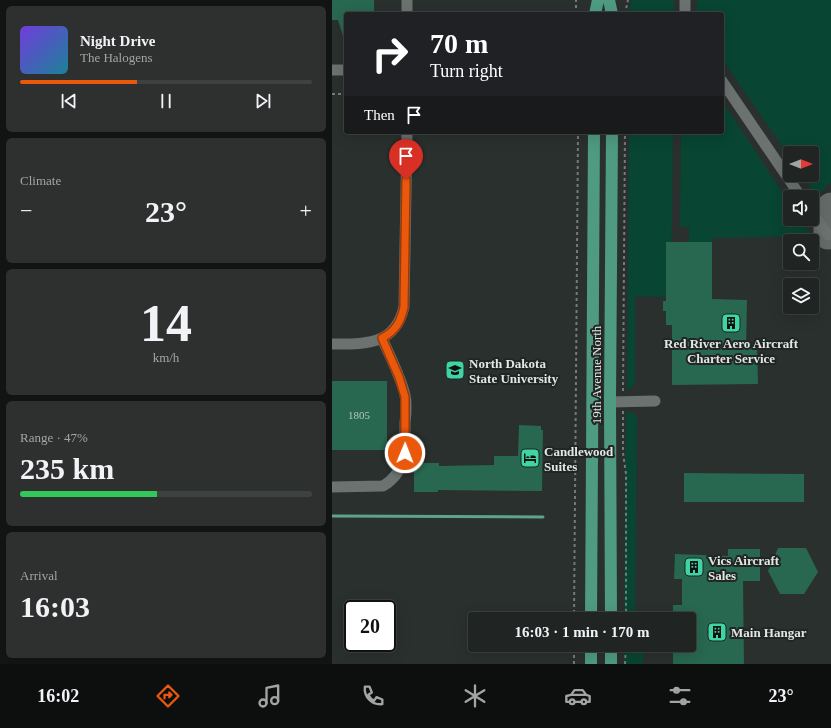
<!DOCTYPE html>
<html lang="en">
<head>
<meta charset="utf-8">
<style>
  body { margin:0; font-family:Georgia,serif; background:#2d302f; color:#f1f3f6; height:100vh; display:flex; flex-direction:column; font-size:15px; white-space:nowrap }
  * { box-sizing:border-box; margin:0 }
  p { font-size:13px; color:#a2a4a5 }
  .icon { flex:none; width:22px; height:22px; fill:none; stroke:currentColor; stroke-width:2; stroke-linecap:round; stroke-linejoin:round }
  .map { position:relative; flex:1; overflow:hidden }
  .side { display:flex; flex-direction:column; gap:6px; padding:6px; background:#121413; width:332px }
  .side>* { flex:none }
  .banner { position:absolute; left:12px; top:12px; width:380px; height:122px; border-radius:4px; box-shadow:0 4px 16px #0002,0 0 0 1px #3d4140; background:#202124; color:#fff; overflow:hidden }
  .needle { width:26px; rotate:90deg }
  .tools { position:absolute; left:451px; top:146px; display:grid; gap:8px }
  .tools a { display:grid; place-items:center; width:36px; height:36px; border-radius:4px; background:#202422; box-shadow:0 4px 16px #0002,0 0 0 1px #3d4140; font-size:20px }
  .speed { position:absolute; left:12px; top:600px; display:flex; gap:8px; font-size:20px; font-weight:700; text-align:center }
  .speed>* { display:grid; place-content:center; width:52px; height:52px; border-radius:50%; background:#202422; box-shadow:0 4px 16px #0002,0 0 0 1px #3d4140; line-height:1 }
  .speed .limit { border:2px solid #111; border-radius:6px; background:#fff; color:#111 }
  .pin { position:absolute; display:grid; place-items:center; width:34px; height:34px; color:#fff; margin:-41px -17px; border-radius:50% 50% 50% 0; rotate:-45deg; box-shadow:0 0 4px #0007 }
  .pin .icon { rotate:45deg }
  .me { position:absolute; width:44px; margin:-22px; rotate:1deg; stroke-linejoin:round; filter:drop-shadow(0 0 3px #0008) }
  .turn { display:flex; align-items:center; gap:14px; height:84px; padding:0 20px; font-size:18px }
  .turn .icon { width:52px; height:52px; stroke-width:2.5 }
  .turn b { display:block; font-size:28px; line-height:34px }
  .then { display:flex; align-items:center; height:38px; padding:0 20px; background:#0003; gap:8px; font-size:15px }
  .big { font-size:30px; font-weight:700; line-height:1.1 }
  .side .card { flex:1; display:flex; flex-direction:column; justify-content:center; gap:6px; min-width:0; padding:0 14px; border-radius:6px; background:#2d302f }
  .side .dial { align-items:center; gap:0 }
  .dial b { font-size:52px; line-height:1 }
  .song { display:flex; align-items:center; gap:12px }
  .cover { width:48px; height:48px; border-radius:6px; background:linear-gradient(135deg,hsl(260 70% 55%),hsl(190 70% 35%)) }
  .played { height:4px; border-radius:2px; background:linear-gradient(90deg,#ea580c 40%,#3d4140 40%) }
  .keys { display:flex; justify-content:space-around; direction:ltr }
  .heat { display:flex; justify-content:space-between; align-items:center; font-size:22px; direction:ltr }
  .charge { height:6px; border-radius:3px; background:linear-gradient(90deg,#34c759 47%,#3d4140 0) }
  .trip { position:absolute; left:136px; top:612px; width:228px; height:40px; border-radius:4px; background:#202422; box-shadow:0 4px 16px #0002,0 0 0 1px #3d4140; font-weight:700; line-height:40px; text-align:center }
  .dock { display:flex; height:64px; justify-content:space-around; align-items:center; background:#0d0e0e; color:#a2a4a5 }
  .dock .icon { width:28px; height:28px }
  .dock .current { color:#ea580c }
  .dock b { font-size:18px; color:#f1f3f6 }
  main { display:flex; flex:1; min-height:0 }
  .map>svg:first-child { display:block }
  .green { fill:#084532 }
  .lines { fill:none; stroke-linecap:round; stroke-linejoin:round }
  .stream { stroke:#60a38c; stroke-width:3 }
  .taxiway { stroke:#656b68; stroke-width:29 }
  .building { fill:#286750 }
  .path { stroke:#757b78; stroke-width:2; stroke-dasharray:3 3; stroke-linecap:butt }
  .minor { stroke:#6b726f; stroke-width:11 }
  .major { stroke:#4e9b81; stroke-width:12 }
  .route-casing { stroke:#983908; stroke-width:10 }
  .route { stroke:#ea580c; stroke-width:7 }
  .labels { text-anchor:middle; stroke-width:4; stroke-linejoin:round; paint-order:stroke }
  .number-label { font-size:11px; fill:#b4c7c0 }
  .poi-label { font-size:13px; font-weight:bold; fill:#e2e7e5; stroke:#202624; text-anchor:start }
  .street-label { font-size:13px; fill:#e2e7e5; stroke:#202624 }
</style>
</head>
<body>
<main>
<section class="side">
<div class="card">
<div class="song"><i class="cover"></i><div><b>Night Drive</b><p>The Halogens</p></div></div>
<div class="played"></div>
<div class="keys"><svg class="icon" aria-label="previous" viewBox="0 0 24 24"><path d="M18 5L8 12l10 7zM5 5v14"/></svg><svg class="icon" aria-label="pause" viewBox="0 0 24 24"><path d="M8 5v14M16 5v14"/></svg><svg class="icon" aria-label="next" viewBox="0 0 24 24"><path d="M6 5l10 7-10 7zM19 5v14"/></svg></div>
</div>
<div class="card"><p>Climate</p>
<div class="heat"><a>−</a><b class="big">23°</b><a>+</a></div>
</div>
<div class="card dial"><b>14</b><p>km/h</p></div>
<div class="card"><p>Range · 47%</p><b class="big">235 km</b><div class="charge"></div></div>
<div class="card"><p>Arrival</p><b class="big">16:03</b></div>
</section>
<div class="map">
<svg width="499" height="664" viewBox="0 0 499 664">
  <rect width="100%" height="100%" fill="#2a302d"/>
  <!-- green -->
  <path class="green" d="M299 0H342V14H297Z
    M365 0H499V182L485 196 470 175H480V153H458V157L390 59V14H365Z
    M390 101 458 204V219H468L479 236 381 238 380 242H357V227H348L349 132H390Z
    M297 132H341L339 297 303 296V384L299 388 295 390Z
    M294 411 301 413 305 417 303 609 312 616V619H292Z
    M292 645H312L311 664H292Z"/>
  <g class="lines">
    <!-- stream -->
    <path class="stream" d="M0 516 211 517"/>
    <!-- taxiway -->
    <path class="taxiway" d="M496 235V212L499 207"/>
  </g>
  <!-- building -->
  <path class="building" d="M0 0H42V14H14V39H12L6 20H0Z
    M334 242H380V299L415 300 414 347H425L426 384 340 385V325H334V311H331V301H334Z
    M0 381H55V450H0Z
    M187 425 209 426V430H211L210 491 106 490V492H82V463H107V466L162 465V456H186Z
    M352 473 472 474V502H352Z
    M446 548H474L486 572 472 594H448L436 571Z
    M396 549H428V581H411L412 664H341V645H357V619H341V605H350V579H342L343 554 396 556Z"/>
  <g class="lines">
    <!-- path -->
    <path class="path" d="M244 14V0
      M293 14 296 0
      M0 94H14
      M291 391 293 132
      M291 411V453L294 474V619
      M242 619 246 132
      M242 664V645
      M293 664 294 645"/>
    <!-- minor -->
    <path class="minor" d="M75 0V14
      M353 14V0
      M0 70H14
      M390 81 469 197
      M480 213 496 235
      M0 344C33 344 63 346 72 307L75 132
      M278 402 323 401
      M0 487 51 486C75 472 73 448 73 423 74 414 75 404 73 395 68 375 58 357 50 338"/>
    <!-- major -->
    <path class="major" d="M277 0 280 14
      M263 14 266 0
      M259 619 262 132
      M279 619 278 402 280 132
      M259 664V645
      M279 664V645"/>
  </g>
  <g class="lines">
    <!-- route casing -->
    <g class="route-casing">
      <path id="route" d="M73 453V397L67 377 50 338C64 331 69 321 72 307L74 180"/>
    </g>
    <!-- route -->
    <use href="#route" class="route"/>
  </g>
  <!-- icons -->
  <defs>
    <g id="building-square" transform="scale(1)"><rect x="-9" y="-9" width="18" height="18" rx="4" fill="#3ed4a3" stroke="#202624"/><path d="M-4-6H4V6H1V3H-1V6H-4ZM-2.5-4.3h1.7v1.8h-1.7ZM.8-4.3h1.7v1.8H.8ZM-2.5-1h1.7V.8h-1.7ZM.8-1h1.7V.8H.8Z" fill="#111"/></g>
    <g id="university-square" transform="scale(1)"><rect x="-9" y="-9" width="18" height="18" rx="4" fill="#3ed4a3" stroke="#202624"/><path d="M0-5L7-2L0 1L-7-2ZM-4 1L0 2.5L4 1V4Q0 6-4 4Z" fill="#111"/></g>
    <g id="hotel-square" transform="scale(1)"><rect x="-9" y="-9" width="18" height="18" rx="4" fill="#3ed4a3" stroke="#202624"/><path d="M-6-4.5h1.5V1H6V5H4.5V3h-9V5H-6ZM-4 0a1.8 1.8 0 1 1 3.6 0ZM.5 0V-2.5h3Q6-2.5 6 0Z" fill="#111"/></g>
  </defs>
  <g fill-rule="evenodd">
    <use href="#building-square" x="399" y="323"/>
    <use href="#university-square" x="123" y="370"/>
    <use href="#hotel-square" x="198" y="458"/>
    <use href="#building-square" x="362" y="567"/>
    <use href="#building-square" x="385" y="632"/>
  </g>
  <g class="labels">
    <!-- number labels -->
    <g class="number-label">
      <text x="27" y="419">1805</text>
    </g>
    <!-- poi labels -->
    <g class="poi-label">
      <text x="399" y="348" text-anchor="middle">Red River Aero Aircraft<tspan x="399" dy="15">Charter Service</tspan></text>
      <text x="137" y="368">North Dakota<tspan x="137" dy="15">State University</tspan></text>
      <text x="212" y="456">Candlewood<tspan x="212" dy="15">Suites</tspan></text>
      <text x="376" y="565">Vics Aircraft<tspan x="376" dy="15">Sales</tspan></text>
      <text x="399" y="637">Main Hangar</text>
    </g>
    <!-- street labels -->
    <g class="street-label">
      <text transform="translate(264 375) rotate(-90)" y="5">19th Avenue North</text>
    </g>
  </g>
</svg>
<div class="tools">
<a><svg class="needle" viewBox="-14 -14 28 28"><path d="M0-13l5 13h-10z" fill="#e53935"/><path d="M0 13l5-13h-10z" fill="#a2a4a5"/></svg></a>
<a><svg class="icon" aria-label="sound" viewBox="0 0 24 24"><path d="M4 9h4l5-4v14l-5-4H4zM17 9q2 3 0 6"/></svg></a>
<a><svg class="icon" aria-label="search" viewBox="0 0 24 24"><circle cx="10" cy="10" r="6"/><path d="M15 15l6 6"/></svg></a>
<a><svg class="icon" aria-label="layers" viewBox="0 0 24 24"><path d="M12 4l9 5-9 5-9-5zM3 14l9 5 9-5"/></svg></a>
</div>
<div class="speed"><div class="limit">20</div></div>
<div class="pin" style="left:74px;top:180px;background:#d93025"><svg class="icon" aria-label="arrive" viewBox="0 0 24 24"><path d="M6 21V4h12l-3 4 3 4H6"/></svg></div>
<svg class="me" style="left:73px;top:453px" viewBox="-20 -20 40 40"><circle r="17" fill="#ea580c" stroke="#fff" stroke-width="3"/><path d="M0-11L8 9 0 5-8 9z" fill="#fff"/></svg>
<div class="trip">16:03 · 1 min · 170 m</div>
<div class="banner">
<div class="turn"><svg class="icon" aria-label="right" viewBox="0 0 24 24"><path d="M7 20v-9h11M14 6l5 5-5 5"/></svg><div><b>70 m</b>Turn right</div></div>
<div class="then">Then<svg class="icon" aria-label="arrive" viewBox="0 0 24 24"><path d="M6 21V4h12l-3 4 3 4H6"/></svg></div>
</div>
</div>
</main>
<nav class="dock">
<b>16:02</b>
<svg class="icon current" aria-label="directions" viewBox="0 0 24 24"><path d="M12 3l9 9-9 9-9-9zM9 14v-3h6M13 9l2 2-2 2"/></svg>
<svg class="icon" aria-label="music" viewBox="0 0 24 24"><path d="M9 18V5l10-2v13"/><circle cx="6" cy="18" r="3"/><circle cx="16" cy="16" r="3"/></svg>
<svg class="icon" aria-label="phone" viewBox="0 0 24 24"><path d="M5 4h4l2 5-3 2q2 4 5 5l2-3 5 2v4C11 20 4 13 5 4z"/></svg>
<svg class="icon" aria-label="climate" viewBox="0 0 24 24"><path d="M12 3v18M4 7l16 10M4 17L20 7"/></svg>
<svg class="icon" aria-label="car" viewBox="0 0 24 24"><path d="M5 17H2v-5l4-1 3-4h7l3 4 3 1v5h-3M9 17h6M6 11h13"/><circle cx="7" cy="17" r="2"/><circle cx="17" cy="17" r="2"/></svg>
<svg class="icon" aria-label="filters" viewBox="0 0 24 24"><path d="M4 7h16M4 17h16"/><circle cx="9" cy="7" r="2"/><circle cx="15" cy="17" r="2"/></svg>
<b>23°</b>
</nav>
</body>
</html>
